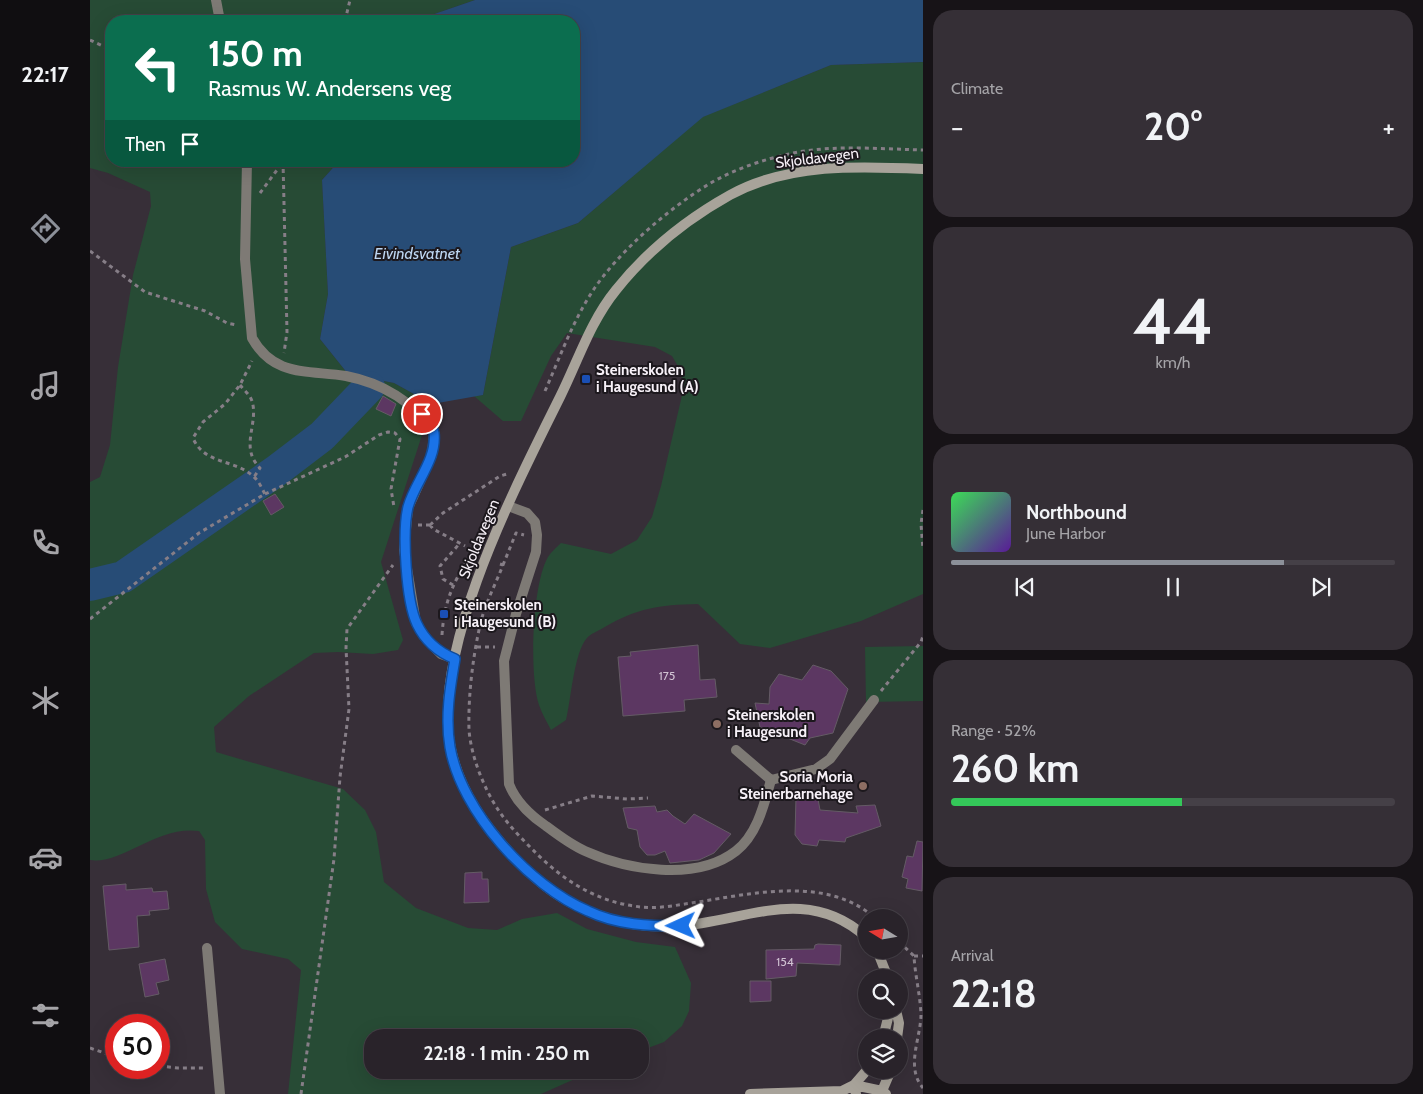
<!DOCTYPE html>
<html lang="en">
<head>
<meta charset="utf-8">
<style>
  body { margin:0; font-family:Cabin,sans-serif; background:#352f36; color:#f1f3f6; height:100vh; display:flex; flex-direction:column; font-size:19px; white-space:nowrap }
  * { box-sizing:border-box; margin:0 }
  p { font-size:16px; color:#a5a4a8 }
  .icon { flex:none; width:28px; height:28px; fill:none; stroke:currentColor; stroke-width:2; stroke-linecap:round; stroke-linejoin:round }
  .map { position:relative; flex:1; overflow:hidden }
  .side { display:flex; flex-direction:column; gap:10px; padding:10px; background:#171317; width:500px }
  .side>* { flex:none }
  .hud { position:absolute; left:15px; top:15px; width:475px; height:152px; border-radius:20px; box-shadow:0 5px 20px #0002,0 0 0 1px #454047; background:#0b6e4f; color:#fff; overflow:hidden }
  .needle { width:32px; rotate:281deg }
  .buttons { position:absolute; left:768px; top:909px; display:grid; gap:10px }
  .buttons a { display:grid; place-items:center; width:50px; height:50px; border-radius:50%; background:#29232a; box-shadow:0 5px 20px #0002,0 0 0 1px #454047; font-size:25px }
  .speed { position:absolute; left:15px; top:1014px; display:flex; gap:10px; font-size:25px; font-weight:700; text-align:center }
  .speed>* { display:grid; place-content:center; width:65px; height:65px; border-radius:50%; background:#29232a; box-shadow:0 5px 20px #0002,0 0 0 1px #454047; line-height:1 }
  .speed .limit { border:8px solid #d22; background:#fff; color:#111 }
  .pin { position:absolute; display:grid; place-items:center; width:42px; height:42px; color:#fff; margin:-21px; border:2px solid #fff; border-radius:50%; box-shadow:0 1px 5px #0007 }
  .me { position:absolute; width:55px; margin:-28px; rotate:269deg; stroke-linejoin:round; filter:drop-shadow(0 0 4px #0008) }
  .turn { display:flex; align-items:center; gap:18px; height:105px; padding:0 20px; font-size:22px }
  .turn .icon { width:65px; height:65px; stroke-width:2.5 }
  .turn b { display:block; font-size:35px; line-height:42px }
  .then { display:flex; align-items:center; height:48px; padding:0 20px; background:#0003; gap:10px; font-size:19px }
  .big { font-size:38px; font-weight:700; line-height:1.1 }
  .side .widget { flex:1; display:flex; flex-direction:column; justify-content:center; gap:8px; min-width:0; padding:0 18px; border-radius:20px; background:#352f36 }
  .side .dial { align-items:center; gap:0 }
  .dial b { font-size:65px; line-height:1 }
  .song { display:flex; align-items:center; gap:15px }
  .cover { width:60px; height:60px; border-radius:8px; background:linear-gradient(135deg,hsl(130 70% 55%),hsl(270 70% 35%)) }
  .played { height:5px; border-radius:2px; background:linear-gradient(90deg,#8c9099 75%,#454047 75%) }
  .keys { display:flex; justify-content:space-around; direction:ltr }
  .heat { display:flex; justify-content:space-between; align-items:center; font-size:28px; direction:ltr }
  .charge { height:8px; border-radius:4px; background:linear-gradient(90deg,#34c759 52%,#454047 0) }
  .trip { position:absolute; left:274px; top:1029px; width:285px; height:50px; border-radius:20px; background:#29232a; box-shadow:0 5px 20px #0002,0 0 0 1px #454047; font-weight:700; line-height:50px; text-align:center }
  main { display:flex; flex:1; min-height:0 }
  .tabs { display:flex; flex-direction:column; width:90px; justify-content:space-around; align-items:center; background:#100e11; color:#a5a4a8 }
  .tabs .icon { width:35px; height:35px }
  .tabs .selected { color:#8c9099 }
  .tabs b { font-size:22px; color:#f1f3f6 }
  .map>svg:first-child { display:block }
  .green { fill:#274b35 }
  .water { fill:#274c76 }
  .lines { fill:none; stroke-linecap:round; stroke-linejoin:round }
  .river { stroke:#274c76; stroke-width:32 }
  .building { fill:#5c3762; stroke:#645b65 }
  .path { stroke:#867e87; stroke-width:3; stroke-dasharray:4 4; stroke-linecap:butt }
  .lane { stroke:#7e7a75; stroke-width:10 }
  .street { stroke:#7e7a75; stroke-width:10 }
  .secondary { stroke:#a8a39a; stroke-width:10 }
  .route-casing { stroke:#114b97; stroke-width:12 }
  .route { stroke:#1a73e8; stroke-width:9 }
  .transit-dot { fill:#1a4fb4; stroke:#1c181d; stroke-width:2 }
  .education-dot { fill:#8d6e63; stroke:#1c181d; stroke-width:2 }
  .labels { text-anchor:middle; stroke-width:4; stroke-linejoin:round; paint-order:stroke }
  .number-label { font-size:12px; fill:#d0c2d2 }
  .street-label { font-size:15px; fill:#f7f1f8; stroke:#1c181d }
  .poi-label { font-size:15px; font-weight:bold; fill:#f7f1f8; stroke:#1c181d; text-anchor:start }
  .water-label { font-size:16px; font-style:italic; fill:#bed6f1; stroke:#1c181d }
</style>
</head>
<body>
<main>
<nav class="tabs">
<b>22:17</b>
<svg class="icon selected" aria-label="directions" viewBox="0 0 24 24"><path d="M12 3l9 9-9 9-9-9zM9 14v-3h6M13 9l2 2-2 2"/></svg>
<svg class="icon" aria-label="music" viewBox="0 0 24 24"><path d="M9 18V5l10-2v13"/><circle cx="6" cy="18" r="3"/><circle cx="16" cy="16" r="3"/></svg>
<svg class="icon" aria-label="phone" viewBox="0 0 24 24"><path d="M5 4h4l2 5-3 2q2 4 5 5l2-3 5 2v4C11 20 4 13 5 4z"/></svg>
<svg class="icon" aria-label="climate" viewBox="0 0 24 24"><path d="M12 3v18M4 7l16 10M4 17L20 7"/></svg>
<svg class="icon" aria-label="car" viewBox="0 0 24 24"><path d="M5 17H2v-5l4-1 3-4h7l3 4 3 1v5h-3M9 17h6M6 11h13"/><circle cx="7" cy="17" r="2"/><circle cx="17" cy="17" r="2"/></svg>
<svg class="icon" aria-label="filters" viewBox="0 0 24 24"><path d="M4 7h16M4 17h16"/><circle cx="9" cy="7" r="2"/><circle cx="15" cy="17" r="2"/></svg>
</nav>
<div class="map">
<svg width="833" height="1094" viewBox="0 0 833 1094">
  <rect width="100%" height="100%" fill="#372f38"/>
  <!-- green -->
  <path class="green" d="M0 0H385L324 21H21V161H249L232 180 238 294 230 339 258 374 304 383 342 404 291 562 313 640 308 650 283 654 248 652 224 653 159 696 124 727 126 752 253 789 275 810 286 832 294 882 326 908 378 928 407 930 432 919 467 913 497 929 546 942 585 947 601 983 599 1011 592 1026 574 1042 550 1051V1038H282V1070H505L451 1094H198L211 970 198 959 152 949 125 922 116 889 115 840 109 831C67 825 32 865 0 860V482L10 477 20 445 28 367 43 275 61 206 60 192 18 173 0 168Z
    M833 62V594L771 621 680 648 650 644 608 604C568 605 547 608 513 628 508 631 500 634 497 638 484 652 481 700 476 720L461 730C457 722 452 714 449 705 439 676 442 584 458 557 461 552 467 547 471 543L521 554 547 540 562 517 571 486 593 391 592 373 582 356 565 347 477 333 461 356 431 421H413L384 396 393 395 421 247 488 223 612 117 741 65Z
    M833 646V701L776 702 775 647Z"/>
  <!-- water -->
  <path class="water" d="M385 0H833V62L741 65 613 117 488 223 421 247 393 395 342 404 304 383 258 374 230 339 238 294 232 180 249 161H484V21H324Z"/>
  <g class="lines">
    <!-- river -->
    <path class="river" d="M0 585 33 577 186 471 232 436 279 387"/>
  </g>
  <!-- building -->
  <path class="building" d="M293 396 306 404 301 416 286 409Z
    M185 494 194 507 181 515 173 501Z
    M608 645 610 680 625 679 627 697 594 700 595 711 533 716 528 657 541 656 540 652Z
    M723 665 741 671 758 689 743 733 720 738 715 745 670 727 665 703 679 704 680 687 689 674 712 680Z
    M706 797 728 799 730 810 768 813 766 806 785 805 791 826 756 838 755 842 729 840 727 846 712 844 705 835Z
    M565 806 567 812 577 810 583 816 595 824 604 814 641 834 624 853 609 860 580 863 575 851 565 855H557L550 847 547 830 538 828 533 808Z
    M827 841 833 842 832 891 816 888 818 879 812 877 817 856 823 857Z
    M392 872V879H398L399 902 374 903 375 873Z
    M36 884V890L62 888 63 892 77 891 79 909 59 911 60 915 47 916 49 947 19 950 13 886Z
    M728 944 751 945 750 965 707 963 706 976 676 979V950L724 949 725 945Z
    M75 959 79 980 66 983 69 994 55 997 49 964Z
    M660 981H681V1001L660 1002Z"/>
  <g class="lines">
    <!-- path -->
    <path class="path" d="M255 21 260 0
      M0 40 21 50
      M193 161 197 332 194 353
      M170 193 193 162
      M0 251 55 292 115 311 137 323 147 325
      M150 385C154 390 160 395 162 401 169 424 149 447 170 468L164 477
      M455 391C470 357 482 323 502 292 528 252 578 209 619 184 646 168 678 158 708 152 748 145 792 149 833 150
      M175 494 255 457 289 435 298 432 305 433 310 439 301 489 304 507
      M833 510 831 524 833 549
      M328 525H340
      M340 525 353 513 410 476 417 474
      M340 525 343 529 375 546
      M410 564 413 565C406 583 396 602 391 621 383 655 378 695 379 730 381 756 394 789 409 811 419 826 433 840 446 853 473 880 506 901 544 906 565 910 587 905 608 902 664 893 738 876 785 918
      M413 565 426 533 434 535
      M363 585 353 579 350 566 370 543
      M0 619 109 533 175 494C172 489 169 481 164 477 146 459 114 465 103 438L113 422 135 404 150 385 162 361
      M352 635C354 604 362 584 379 558
      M387 647H405
      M791 691 831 642 833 636
      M455 810 502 796 537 799 558 798
      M809 942 824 956C825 975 830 994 831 1014 831 1038 815 1067 833 1088
      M824 956H833
      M0 1048 26 1057
      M69 1066 88 1068H115
      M211 1094 244 859 250 777 259 709 256 648 257 629 303 565"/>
    <!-- lane -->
    <path class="lane" d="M126 0 130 21
      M157 161 155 259 162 338C184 377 217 370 256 376 292 383 323 402 344 431L342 455 318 508 314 550 326 623 338 641 351 654 365 659
      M646 750 681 780 726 769 740 759 784 700"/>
    <!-- street -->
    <path class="street" d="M418 506 437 513 445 522 447 535 446 552 426 614 414 661 419 784C426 802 440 815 456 826 468 835 481 845 495 851 537 870 606 882 646 851 667 835 674 805 681 780
      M117 948 130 1094"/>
    <!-- secondary -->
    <path class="secondary" d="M776 937C717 884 656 921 589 926 534 930 480 911 440 873 405 840 371 797 361 749 340 650 426 486 470 397 488 361 500 322 526 290 557 251 597 219 640 195 698 163 769 166 833 169
      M787 950 798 978
      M806 1010 809 1023 807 1038
      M793 1038 800 1010
      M660 1094 752 1091 764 1085 777 1070
      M766 1094 764 1085 792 1091 796 1094
      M789 1094 792 1091 801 1070"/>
  </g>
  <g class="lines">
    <!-- route casing -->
    <g class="route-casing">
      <path id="route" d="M332 414C336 419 343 427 344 433 347 460 325 482 318 507 312 532 316 601 327 624 335 641 348 652 365 659 360 688 355 717 360 747 371 811 439 886 498 911 527 925 559 926 591 926"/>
    </g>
    <!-- route -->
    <use href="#route" class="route"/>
  </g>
  <!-- markers -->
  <g class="transit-dot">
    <rect x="491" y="374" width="10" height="10" rx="2.5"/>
    <rect x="349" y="609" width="10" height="10" rx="2.5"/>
  </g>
  <g class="education-dot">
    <circle cx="627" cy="724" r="5"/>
    <circle cx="773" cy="786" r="5"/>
  </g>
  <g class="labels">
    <!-- number labels -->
    <g class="number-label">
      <text x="577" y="680">175</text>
      <text x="695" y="966">154</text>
    </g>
    <!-- street labels -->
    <g class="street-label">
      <text transform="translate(727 158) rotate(-7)" y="5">Skjoldavegen</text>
      <text transform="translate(389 539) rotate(-68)" y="5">Skjoldavegen</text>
    </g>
    <!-- poi labels -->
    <g class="poi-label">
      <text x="506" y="375">Steinerskolen<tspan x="506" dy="17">i Haugesund (A)</tspan></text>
      <text x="364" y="610">Steinerskolen<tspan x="364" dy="17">i Haugesund (B)</tspan></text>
      <text x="637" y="720">Steinerskolen<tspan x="637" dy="17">i Haugesund</tspan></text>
      <text x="763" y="782" text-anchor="end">Soria Moria<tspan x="763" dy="17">Steinerbarnehage</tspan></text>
    </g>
    <!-- water labels -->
    <g class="water-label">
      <text x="327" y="259">Eivindsvatnet</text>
    </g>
  </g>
</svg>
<div class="buttons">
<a><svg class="needle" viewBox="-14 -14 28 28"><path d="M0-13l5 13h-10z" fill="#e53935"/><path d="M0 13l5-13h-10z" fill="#a5a4a8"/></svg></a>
<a><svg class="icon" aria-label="search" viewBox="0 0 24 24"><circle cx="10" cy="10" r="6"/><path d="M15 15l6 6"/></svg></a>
<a><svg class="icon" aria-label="layers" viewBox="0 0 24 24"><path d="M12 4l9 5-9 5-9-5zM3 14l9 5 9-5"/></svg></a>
</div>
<div class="speed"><div class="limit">50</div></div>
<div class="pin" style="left:332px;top:414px;background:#d93025"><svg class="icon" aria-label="arrive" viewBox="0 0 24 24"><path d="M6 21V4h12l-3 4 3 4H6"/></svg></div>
<svg class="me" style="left:591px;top:926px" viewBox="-20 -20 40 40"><path d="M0-17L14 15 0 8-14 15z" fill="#1a73e8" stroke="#fff" stroke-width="4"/></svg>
<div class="trip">22:18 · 1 min · 250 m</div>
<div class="hud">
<div class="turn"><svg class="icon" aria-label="left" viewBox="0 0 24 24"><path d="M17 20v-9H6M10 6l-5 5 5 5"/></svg><div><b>150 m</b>Rasmus W. Andersens veg</div></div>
<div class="then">Then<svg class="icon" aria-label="arrive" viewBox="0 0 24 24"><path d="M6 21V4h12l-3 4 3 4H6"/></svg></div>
</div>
</div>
<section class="side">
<div class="widget"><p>Climate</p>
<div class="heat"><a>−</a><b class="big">20°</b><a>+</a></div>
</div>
<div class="widget dial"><b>44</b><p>km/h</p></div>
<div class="widget">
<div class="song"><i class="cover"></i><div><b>Northbound</b><p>June Harbor</p></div></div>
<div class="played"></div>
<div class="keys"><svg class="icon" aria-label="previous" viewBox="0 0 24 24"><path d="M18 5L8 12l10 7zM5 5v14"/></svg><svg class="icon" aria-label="pause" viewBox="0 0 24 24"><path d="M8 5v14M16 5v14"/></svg><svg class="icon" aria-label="next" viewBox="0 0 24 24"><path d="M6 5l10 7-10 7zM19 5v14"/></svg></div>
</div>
<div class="widget"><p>Range · 52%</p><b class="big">260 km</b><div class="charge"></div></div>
<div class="widget"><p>Arrival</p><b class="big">22:18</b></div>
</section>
</main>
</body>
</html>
